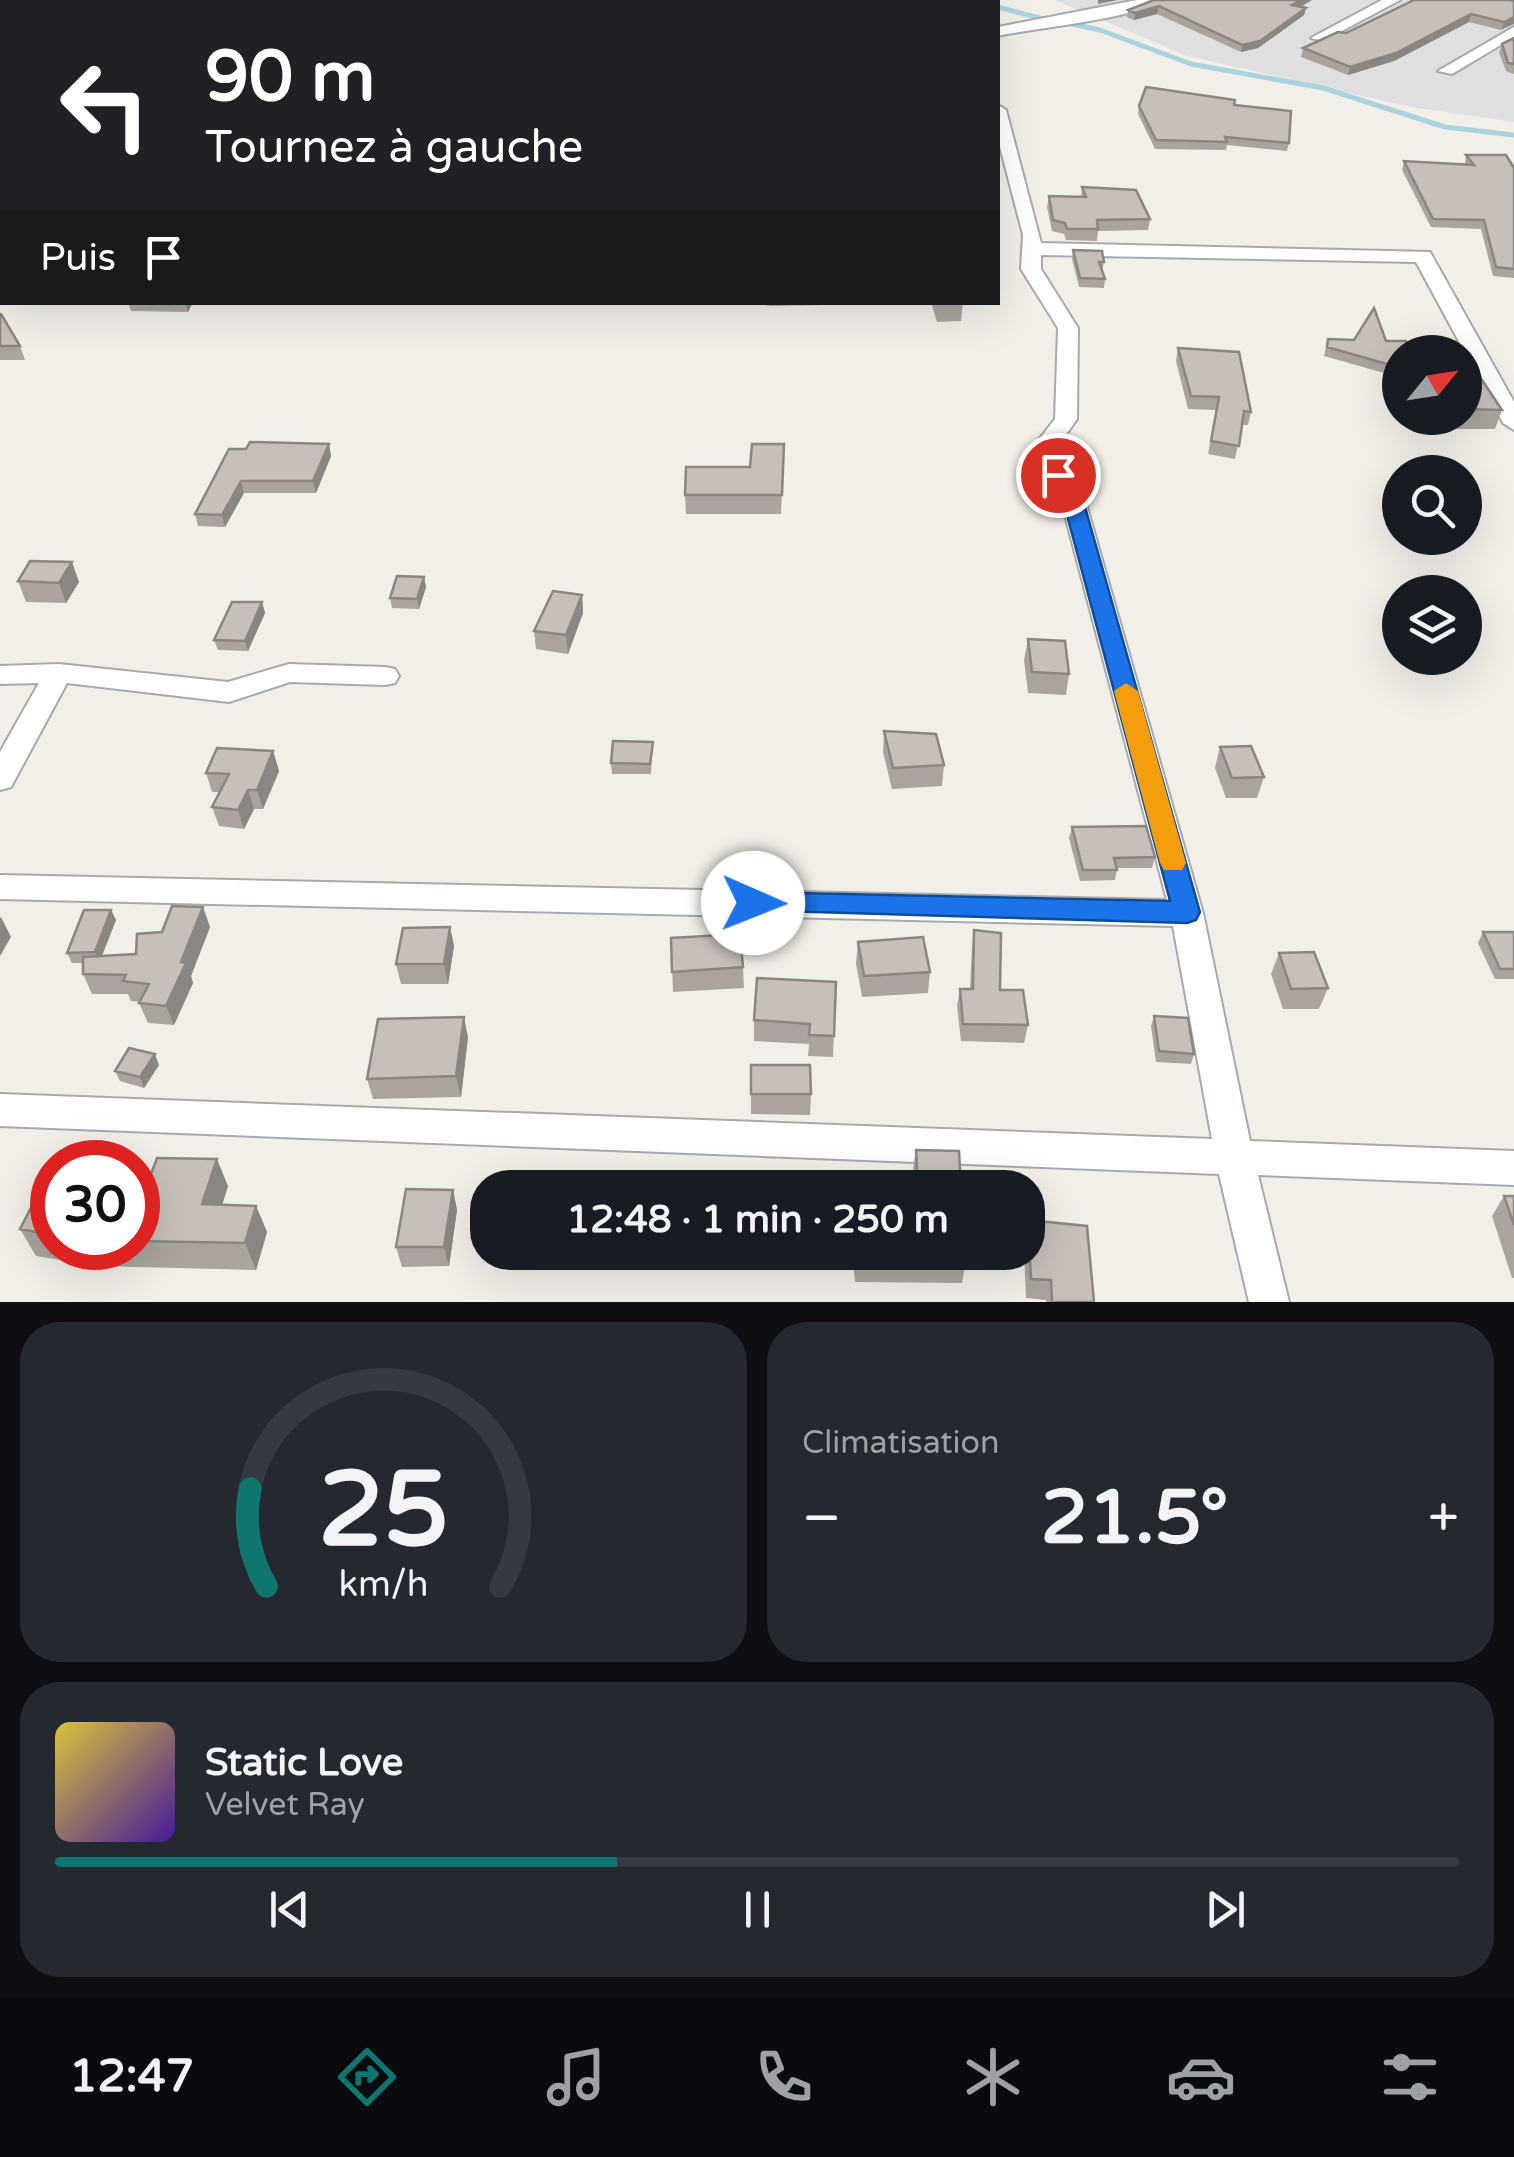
<!DOCTYPE html>
<html lang="fr">
<head>
<meta charset="utf-8">
<style>
  body { margin:0; font-family:"Varela Round",sans-serif; background:#242831; color:#f1f3f6; height:100vh; display:flex; flex-direction:column; font-size:38px; white-space:nowrap }
  * { box-sizing:border-box; margin:0 }
  p { font-size:32px; color:#9ea1a6 }
  .icon { flex:none; width:55px; height:55px; fill:none; stroke:currentColor; stroke-width:2; stroke-linecap:round; stroke-linejoin:round }
  .map { position:relative; height:1302px; overflow:hidden }
  .sheet { display:flex; flex-direction:column; gap:20px; padding:20px; background:#0d0f14; flex:1 }
  .sheet>* { flex:none }
  .banner { position:absolute; left:0px; top:0px; width:1000px; height:305px; box-shadow:0 10px 40px #0002; background:#202124; color:#fff; overflow:hidden }
  .needle { width:65px; rotate:60deg }
  .tools { position:absolute; left:1382px; top:335px; display:grid; gap:20px }
  .tools a { display:grid; place-items:center; width:100px; height:100px; border-radius:50%; background:#171b24; box-shadow:0 10px 40px #0002; font-size:50px }
  .speed { position:absolute; left:30px; top:1140px; display:flex; gap:20px; font-size:50px; font-weight:700; text-align:center }
  .speed>* { display:grid; place-content:center; width:130px; height:130px; border-radius:50%; background:#171b24; box-shadow:0 10px 40px #0002; line-height:1 }
  .speed .limit { border:15px solid #d22; background:#fff; color:#111 }
  .pin { position:absolute; display:grid; place-items:center; width:85px; height:85px; color:#fff; margin:-42px; border:5px solid #fff; border-radius:50%; box-shadow:0 2px 10px #0007 }
  .me { position:absolute; width:110px; margin:-55px; rotate:91deg; stroke-linejoin:round; filter:drop-shadow(0 0 8px #0008) }
  .turn { display:flex; align-items:center; gap:35px; height:210px; padding:0 40px; font-size:45px }
  .turn .icon { width:130px; height:130px; stroke-width:2.5 }
  .turn b { display:block; font-size:70px; line-height:85px }
  .then { display:flex; align-items:center; height:95px; padding:0 40px; background:#0003; gap:20px; font-size:38px }
  .big { font-size:75px; font-weight:700; line-height:1.1 }
  .sheet .card { flex:1; display:flex; flex-direction:column; justify-content:center; gap:15px; min-width:0; padding:0 35px; border-radius:40px; background:#242831 }
  .sheet .dial { align-items:center; gap:0 }
  .dial svg { height:260px; overflow:visible; fill:none; stroke:#363941; stroke-width:7; stroke-linecap:round; text-anchor:middle }
  .dial text { fill:#f1f3f6; stroke:none }
  .song { display:flex; align-items:center; gap:30px }
  .cover { width:120px; height:120px; border-radius:15px; background:linear-gradient(135deg,hsl(50 70% 55%),hsl(260 70% 35%)) }
  .played { height:10px; border-radius:5px; background:linear-gradient(90deg,#0f766e 40%,#363941 40%) }
  .keys { display:flex; justify-content:space-around; direction:ltr }
  .heat { display:flex; justify-content:space-between; align-items:center; font-size:55px; direction:ltr }
  .sheet .tiles { flex:1; display:grid; gap:20px; grid-template-columns:1fr 1fr }
  .card:last-child { grid-column:span 2 }
  .trip { position:absolute; left:470px; top:1170px; width:575px; height:100px; border-radius:40px; background:#171b24; box-shadow:0 10px 40px #0002; font-weight:700; line-height:100px; text-align:center }
  .dock { display:flex; height:160px; justify-content:space-around; align-items:center; background:#090b0e; color:#9ea1a6 }
  .dock .icon { width:70px; height:70px }
  .dock .selected { color:#0f766e }
  .dock b { font-size:45px; color:#f1f3f6 }
  .map>svg:first-child { display:block }
  .residential { fill:#e0dfdf }
  .lines { fill:none; stroke-linecap:round; stroke-linejoin:round }
  .stream { stroke:#aad3df; stroke-width:5 }
  .minor-casing { stroke:#a9a9a9; stroke-width:4 }
  .minor { fill:#fff; fill-rule:evenodd }
  .wall { fill:#aba49e }
  .shaded-wall { fill:#8b8681 }
  .building { fill:#c7bfb8; stroke:#8b8681; stroke-width:2.5 }
  .route { fill:#1a73e8; stroke:#114b97; stroke-width:2.5 }
  .slow { fill:#f59e0b }
</style>
</head>
<body>
<div class="map">
<svg width="1514" height="1302" viewBox="0 0 1514 1302">
  <rect width="100%" height="100%" fill="#f2efe9"/>
  <!-- residential -->
  <path class="residential" d="M1055 0H1514V122L1411 107 1187 56Z"/>
  <g class="lines">
    <!-- stream -->
    <path class="stream" d="M255 0H275
      M282 0 303 2
      M998 7 1047 20
      M1063 22 1100 30 1191 64 1323 88 1445 127 1514 135"/>
    <!-- minor casing -->
    <g class="minor-casing">
      <path id="minor" d="M1137 0H1162C1130 20 1039 27 998 36V27Z
        M1382 0H1400L1323 41 1311 38Z
        M1514 27V37L1452 74 1438 71Z
        M0 28H2V36H0Z
        M998 105 1006 110 1041 243 1430 252 1514 402V430L1503 423 1416 262 1041 255V269L1078 328 1077 419 1055 450 1085 500 1203 913 1250 1141 1514 1151V1185L1258 1175 1289 1302H1249L1219 1174 0 1126V1094L1212 1139 1173 926 0 899V875L1167 900 1061 500 1031 450 1055 419 1058 328 1021 269 1023 235 998 139Z
        M59 664 228 682 289 664 385 667 395 669 399 676 395 683 385 685 290 682 229 702 67 683 11 787 0 790V752L39 683 0 684V666Z"/>
    </g>
    <!-- minor -->
    <use href="#minor" class="minor"/>
  </g>
  <!-- wall -->
  <path class="wall" d="M1154 0H1312L1301 7 1306 8 1304 15 1258 48 1241 52 1157 14 1134 20 1127 17 1128 10Z
    M1514 1 1501 30 1469 22 1394 61 1348 75 1301 57 1303 48 1346 33Z
    M1514 38V74L1506 71 1499 53 1502 44Z
    M1234 105 1289 143 1287 151 1227 145 1226 150 1155 149 1138 114 1139 106Z
    M1466 155 1514 168V278L1493 276 1481 229 1431 227 1402 170 1404 161 1465 164Z
    M1082 187 1150 219 1148 230 1098 231 1097 241 1066 240 1064 234 1052 231 1047 207 1049 196 1081 197Z
    M2 228V290H0V230Z
    M1073 250 1104 262 1102 271 1105 279 1104 288 1079 287 1072 259Z
    M128 302H193L188 312 131 311Z
    M825 302V305L771 306 751 303Z
    M931 302H963L961 321 937 322Z
    M0 314 20 346 25 360H0Z
    M1328 339 1386 341 1400 352V378L1385 377 1384 373 1324 356Z
    M1178 348 1251 412 1248 425H1242L1235 459 1208 454 1216 410 1188 409 1176 361Z
    M1465 373 1502 410 1495 429H1448L1441 418H1465Z
    M329 444 331 456 316 493H244L225 527 198 526 195 514 246 449Z
    M784 444 781 514H686L685 495 750 467Z
    M424 577 426 587 419 609 392 608 390 598Z
    M18 581 79 582 66 603 26 602Z
    M582 595 583 613 568 654 536 649 534 631Z
    M262 602 265 613 248 651 218 650 214 640Z
    M1028 639 1069 674 1066 695 1028 693 1024 660Z
    M884 731 944 765 942 786 892 789 883 752Z
    M653 742 651 774H612L611 763Z
    M1220 747 1264 777 1257 798H1226L1215 768Z
    M273 751 279 771 263 809H254L244 829 219 826 212 807 220 792H212L206 773Z
    M1072 827 1155 857 1152 868H1117L1115 880 1080 881 1069 838Z
    M111 910 116 920 102 956 136 954 210 927 191 976 193 983 174 1025 148 1023 139 1003 140 1002 131 1001 128 994H92L83 974V963H72L67 953Z
    M450 927 454 946 448 984H401L396 964Z
    M974 930 1000 990 1028 1025 1024 1043 961 1041 957 1006 960 989H970L972 947Z
    M1483 932H1514V979H1495L1478 943Z
    M671 938 743 967 744 988 673 992Z
    M858 942 930 972 928 993 862 997 856 963Z
    M1279 953 1328 988 1319 1009H1283L1271 974Z
    M836 982 833 1057 808 1056 809 1044 754 1041V1020Z
    M1154 1016 1194 1054 1191 1064 1156 1062 1151 1026Z
    M468 1037 461 1097 373 1099 367 1079Z
    M159 1065 144 1088 120 1081 115 1071Z
    M751 1065 811 1094 810 1115 751 1114Z
    M916 1150 961 1188H915L913 1168Z
    M228 1186 222 1205 256 1206 267 1232 256 1270 98 1266 36 1256 20 1229 52 1194V1248H138V1193Z
    M453 1190 457 1210 449 1266 402 1267 396 1247Z
    M1504 1196H1514V1278H1512L1492 1216Z
    M1028 1220 1094 1302H1046V1300L1026 1298 1024 1252H1028Z
    M852 1252H964L965 1265 962 1283 855 1282Z"/>
  <!-- shaded-wall -->
  <path class="shaded-wall" d="M1098 0H1118L1098 4Z
    M1301 0H1312L1291 12 1292 5Z
    M1159 6 1157 14 1134 20 1135 13Z
    M1306 8 1304 15 1258 48 1241 52 1242 45Z
    M1471 14 1469 22 1394 61 1348 75 1350 67Z
    M1514 17V24L1501 30 1504 22Z
    M185 302H193L188 312Z
    M329 444 331 456 316 493 313 481Z
    M241 481 244 493 225 527 222 515Z
    M72 562 79 582 66 603 59 583Z
    M424 577 426 587 419 609 417 599Z
    M582 595 583 613 568 654 566 635Z
    M262 602 265 613 248 651 245 641Z
    M273 751 279 771 263 809 257 790Z
    M248 790 254 809 244 829 238 810Z
    M203 907 210 927 191 976 193 983 174 1025 166 1006Z
    M111 910 116 920 99 963 95 952Z
    M1 917 11 937 0 956V918Z
    M450 927 454 946 448 984 444 964Z
    M464 1017 468 1037 461 1097 456 1076Z
    M155 1054 159 1065 144 1088 140 1077Z
    M217 1159 228 1186 214 1231 202 1204Z
    M453 1190 457 1210 449 1266 444 1247Z
    M256 1206 267 1232 256 1270 245 1243Z"/>
  <!-- building -->
  <path class="building" d="M348 0H376L374 2H347Z
    M867 0H889L888 2H868Z
    M1154 0H1301L1292 5 1306 8 1260 41 1242 45 1159 6 1135 13 1128 10Z
    M1414 0H1509L1514 1V17L1504 22 1471 14 1396 53 1350 67 1303 48 1338 32 1346 33Z
    M1514 38V64L1508 63 1502 44Z
    M1146 87 1235 100 1234 105 1291 111 1289 143 1225 137 1227 142 1156 140 1139 106Z
    M1466 155H1506L1514 168V269L1496 267 1484 220 1433 219 1404 161 1474 165Z
    M1082 187 1136 190 1150 219 1097 220 1098 229H1067L1065 223 1053 220 1049 196 1086 197Z
    M2 228V277H0V230Z
    M1073 250 1102 251 1104 262H1099L1105 279 1080 278Z
    M1374 308 1386 341H1406L1412 352H1400V369L1388 368 1387 364 1327 347 1328 339 1354 340Z
    M0 314H1L20 346H0Z
    M1178 348 1239 352 1251 412 1244 411 1239 446 1211 441 1219 397 1191 396Z
    M1465 373 1478 374 1502 410 1465 409Z
    M250 442 329 444 313 481H241L222 515 195 514 229 449H246Z
    M752 444H784L782 495H685L686 467H750Z
    M30 561 72 562 59 583 18 581Z
    M397 576 424 577 417 599 390 598Z
    M553 591 582 595 566 635 534 631Z
    M232 602H262L245 641 214 640Z
    M1028 639 1065 641 1069 674 1032 672Z
    M884 731 936 734 944 765 893 768Z
    M613 741 653 742 650 764 611 763Z
    M1251 746 1264 777 1232 778 1220 747Z
    M217 748 273 751 257 790H248L238 810 212 807 229 774 206 773Z
    M1146 826 1155 857 1114 858 1117 870H1083L1072 827Z
    M172 906 203 907 181 962 186 963 166 1006 139 1003 149 984 123 981 126 975 83 974V957L136 954 137 934 162 932Z
    M84 910H111L95 952 67 953Z
    M450 927 444 964H396L403 928Z
    M974 930 1001 933 1000 990H1023L1028 1025 963 1024 960 989H973Z
    M1483 932H1514V969H1500Z
    M740 934 743 967 672 972 671 938Z
    M923 937 930 972 864 976 858 942Z
    M1314 952 1328 988 1291 989 1279 953Z
    M757 978 836 982 834 1036 809 1035 810 1024 754 1020Z
    M1154 1016 1188 1018 1194 1054 1159 1051Z
    M464 1017 456 1076 367 1079 378 1019Z
    M129 1048 155 1054 140 1077 115 1071Z
    M751 1065H810L811 1094H751Z
    M916 1150 959 1151 961 1188H918Z
    M157 1158 217 1159 202 1204 256 1206 245 1243 138 1241V1193H144Z
    M406 1189 453 1190 444 1247H396Z
    M39 1192 52 1194V1235L20 1229Z
    M1504 1196H1514V1225Z
    M1028 1220 1087 1226 1094 1302H1052L1051 1280 1031 1279Z
    M855 1252H964L965 1265H856Z"/>
  <!-- route -->
  <path class="route" d="M1058 469 1065 471 1083 500 1200 912 1196 920 1187 923 743 910 739 903 743 896 753 892 1170 901 1063 500 1048 475Z"/>
  <!-- slow -->
  <path class="slow" d="M1126 683 1138 691 1186 863 1182 870H1164L1160 863 1114 691Z"/>
</svg>
<div class="tools">
<a><svg class="needle" viewBox="-14 -14 28 28"><path d="M0-13l5 13h-10z" fill="#e53935"/><path d="M0 13l5-13h-10z" fill="#9ea1a6"/></svg></a>
<a><svg class="icon" aria-label="search" viewBox="0 0 24 24"><circle cx="10" cy="10" r="6"/><path d="M15 15l6 6"/></svg></a>
<a><svg class="icon" aria-label="layers" viewBox="0 0 24 24"><path d="M12 4l9 5-9 5-9-5zM3 14l9 5 9-5"/></svg></a>
</div>
<div class="speed"><div class="limit">30</div></div>
<div class="pin" style="left:1058px;top:475px;background:#d93025"><svg class="icon" aria-label="arrive" viewBox="0 0 24 24"><path d="M6 21V4h12l-3 4 3 4H6"/></svg></div>
<svg class="me" style="left:753px;top:903px" viewBox="-20 -20 40 40"><circle r="19" fill="#fff"/><path d="M0-13L10 11 0 6-10 11z" fill="#1a73e8"/></svg>
<div class="trip">12:48 · 1 min · 250 m</div>
<div class="banner">
<div class="turn"><svg class="icon" aria-label="left" viewBox="0 0 24 24"><path d="M17 20v-9H6M10 6l-5 5 5 5"/></svg><div><b>90 m</b>Tournez à gauche</div></div>
<div class="then">Puis<svg class="icon" aria-label="arrive" viewBox="0 0 24 24"><path d="M6 21V4h12l-3 4 3 4H6"/></svg></div>
</div>
</div>
<section class="sheet">
<div class="tiles">
<div class="card dial"><svg viewBox="0 0 100 80">
<path d="M14 69A42 42 0 1 1 86 69"/>
<path d="M14 69A42 42 0 0 1 9 39" stroke="#0f766e"/>
<text x="50" y="56" font-size="32" font-weight="700">25</text>
<text x="50" y="72" font-size="11">km/h</text>
</svg></div>
<div class="card"><p>Climatisation</p>
<div class="heat"><a>−</a><b class="big">21.5°</b><a>+</a></div>
</div>
<div class="card">
<div class="song"><i class="cover"></i><div><b>Static Love</b><p>Velvet Ray</p></div></div>
<div class="played"></div>
<div class="keys"><svg class="icon" aria-label="previous" viewBox="0 0 24 24"><path d="M18 5L8 12l10 7zM5 5v14"/></svg><svg class="icon" aria-label="pause" viewBox="0 0 24 24"><path d="M8 5v14M16 5v14"/></svg><svg class="icon" aria-label="next" viewBox="0 0 24 24"><path d="M6 5l10 7-10 7zM19 5v14"/></svg></div>
</div>
</div>
</section>
<nav class="dock">
<b>12:47</b>
<svg class="icon selected" aria-label="directions" viewBox="0 0 24 24"><path d="M12 3l9 9-9 9-9-9zM9 14v-3h6M13 9l2 2-2 2"/></svg>
<svg class="icon" aria-label="music" viewBox="0 0 24 24"><path d="M9 18V5l10-2v13"/><circle cx="6" cy="18" r="3"/><circle cx="16" cy="16" r="3"/></svg>
<svg class="icon" aria-label="phone" viewBox="0 0 24 24"><path d="M5 4h4l2 5-3 2q2 4 5 5l2-3 5 2v4C11 20 4 13 5 4z"/></svg>
<svg class="icon" aria-label="climate" viewBox="0 0 24 24"><path d="M12 3v18M4 7l16 10M4 17L20 7"/></svg>
<svg class="icon" aria-label="car" viewBox="0 0 24 24"><path d="M5 17H2v-5l4-1 3-4h7l3 4 3 1v5h-3M9 17h6M6 11h13"/><circle cx="7" cy="17" r="2"/><circle cx="17" cy="17" r="2"/></svg>
<svg class="icon" aria-label="filters" viewBox="0 0 24 24"><path d="M4 7h16M4 17h16"/><circle cx="9" cy="7" r="2"/><circle cx="15" cy="17" r="2"/></svg>
</nav>
</body>
</html>
